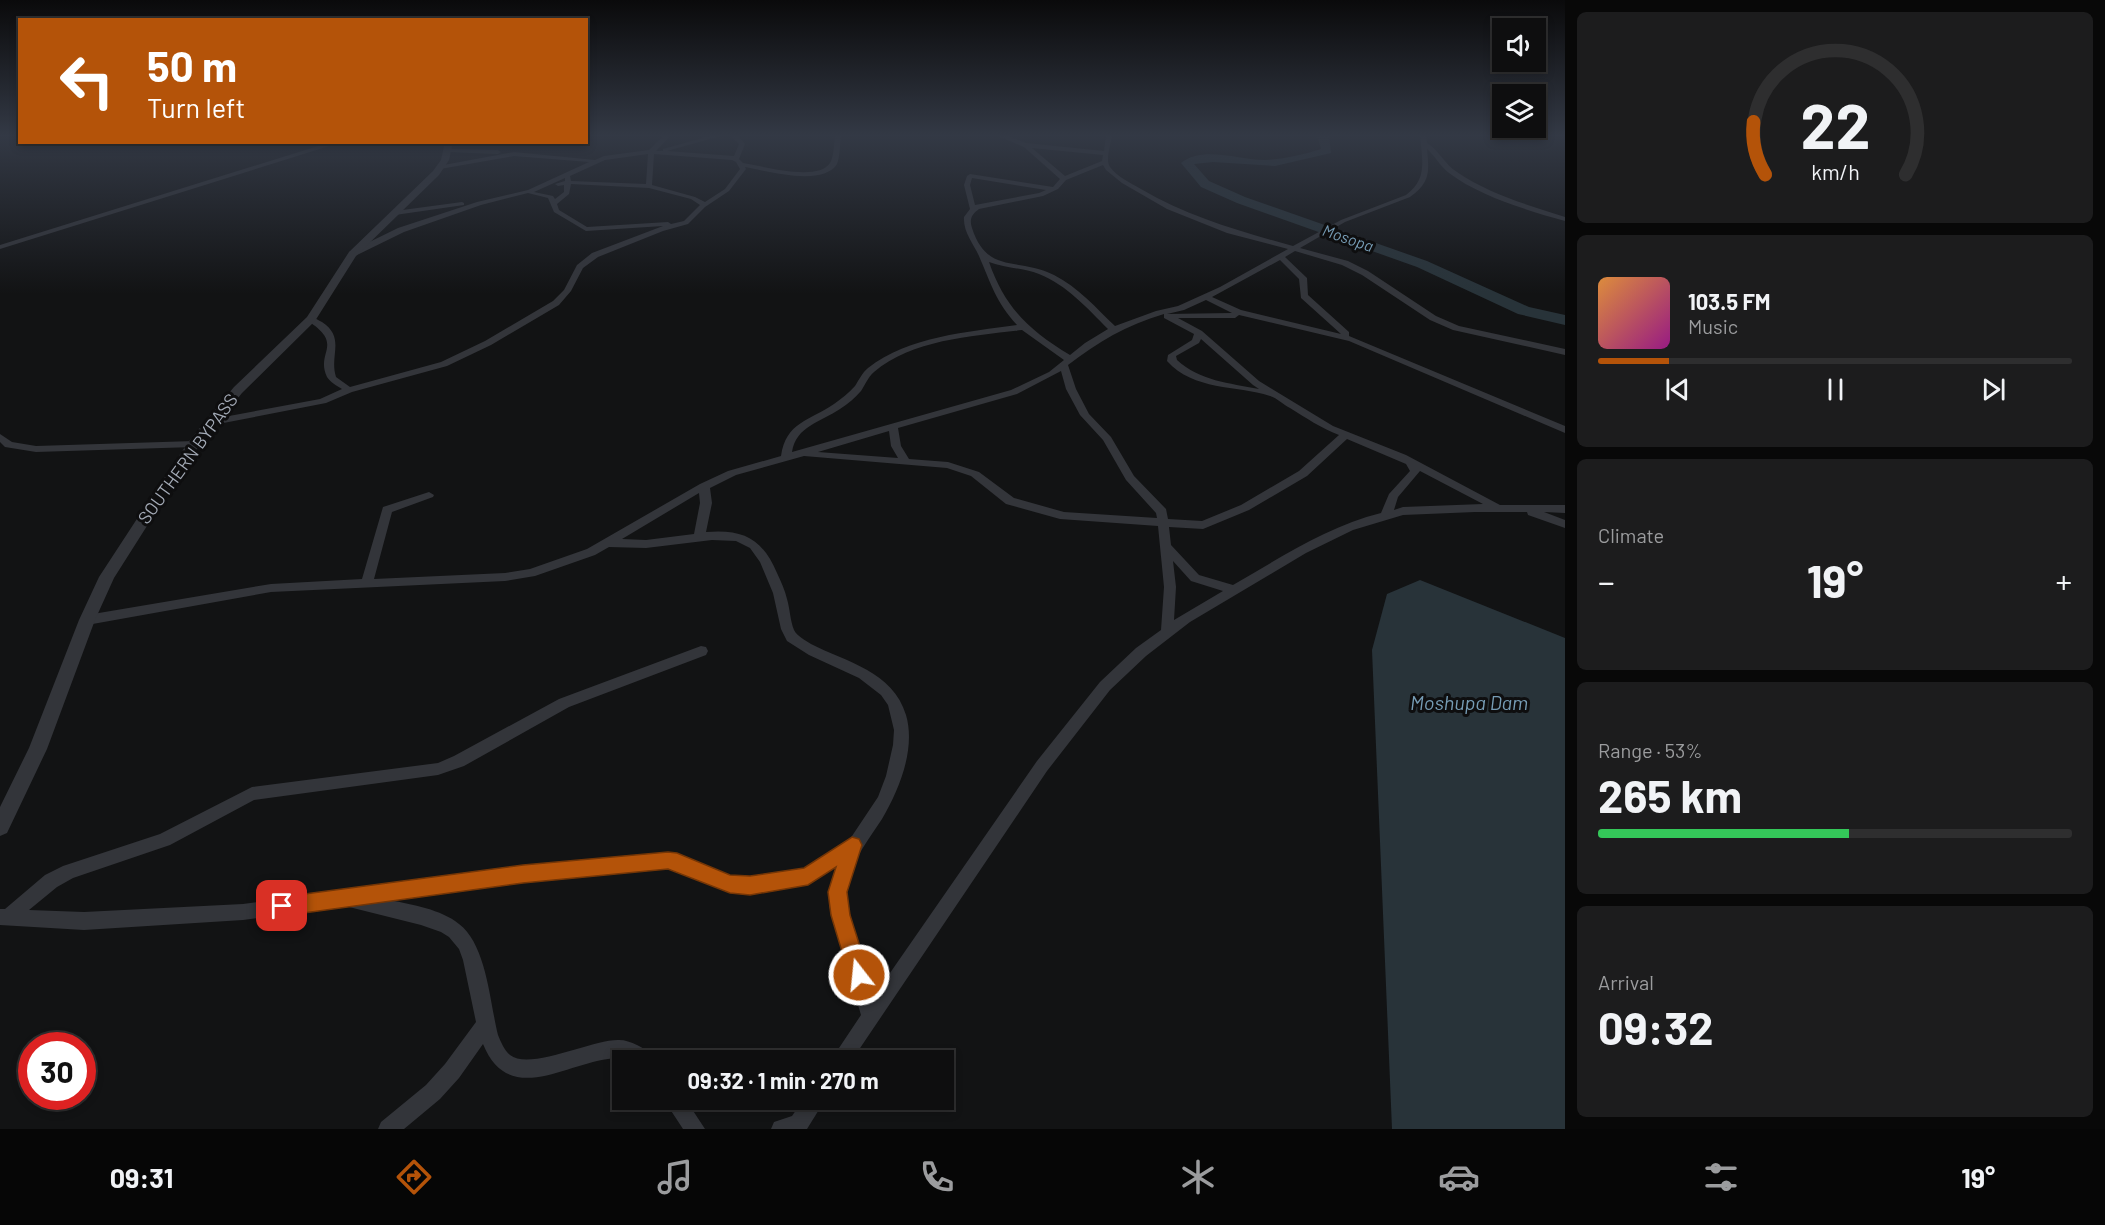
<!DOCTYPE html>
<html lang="en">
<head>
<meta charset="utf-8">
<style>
  body { margin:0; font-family:Barlow,sans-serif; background:#1c1c1d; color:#f1f3f6; height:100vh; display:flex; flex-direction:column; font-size:22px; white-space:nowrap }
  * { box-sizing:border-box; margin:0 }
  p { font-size:20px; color:#9b9c9e }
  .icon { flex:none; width:33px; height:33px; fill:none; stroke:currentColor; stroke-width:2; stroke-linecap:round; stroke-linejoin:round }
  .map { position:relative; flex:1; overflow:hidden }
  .side { display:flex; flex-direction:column; gap:12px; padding:12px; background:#080808; width:540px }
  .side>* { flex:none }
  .hud { position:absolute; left:18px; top:18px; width:570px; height:126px; border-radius:0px; box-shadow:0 3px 9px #0003,0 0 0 2px #2e2e2f; background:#b45309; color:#fff; overflow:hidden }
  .tools { position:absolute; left:1492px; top:18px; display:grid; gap:12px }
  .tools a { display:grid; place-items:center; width:54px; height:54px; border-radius:0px; background:#0e0e0f; box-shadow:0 3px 9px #0003,0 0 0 2px #2e2e2f; font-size:30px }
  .speed { position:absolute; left:18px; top:1032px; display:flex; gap:12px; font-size:30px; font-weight:700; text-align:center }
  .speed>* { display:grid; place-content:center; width:78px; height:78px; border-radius:50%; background:#0e0e0f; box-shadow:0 3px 9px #0003,0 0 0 2px #2e2e2f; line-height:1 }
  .speed .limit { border:9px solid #d22; background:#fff; color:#111 }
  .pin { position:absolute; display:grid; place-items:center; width:51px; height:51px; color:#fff; margin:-26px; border-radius:12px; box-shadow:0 3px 9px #0006 }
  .me { position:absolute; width:66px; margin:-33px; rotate:344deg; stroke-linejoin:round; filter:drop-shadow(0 0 4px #0008) }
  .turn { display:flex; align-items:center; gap:21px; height:126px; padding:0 30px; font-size:27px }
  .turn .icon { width:78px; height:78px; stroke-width:2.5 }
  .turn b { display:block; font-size:42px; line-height:51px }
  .big { font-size:45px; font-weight:700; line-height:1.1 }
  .side .card { flex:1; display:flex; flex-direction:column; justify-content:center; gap:9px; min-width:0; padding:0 21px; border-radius:9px; background:#1c1c1d }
  .side .dial { align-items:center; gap:0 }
  .dial svg { height:156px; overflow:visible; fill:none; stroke:#2e2e2f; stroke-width:7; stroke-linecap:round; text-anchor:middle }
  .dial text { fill:#f1f3f6; stroke:none }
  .song { display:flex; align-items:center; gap:18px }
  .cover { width:72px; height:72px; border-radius:9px; background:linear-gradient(135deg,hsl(30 70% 55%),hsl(310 70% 35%)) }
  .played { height:6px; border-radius:3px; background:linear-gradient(90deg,#b45309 15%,#2e2e2f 15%) }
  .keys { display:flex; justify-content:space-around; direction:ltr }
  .heat { display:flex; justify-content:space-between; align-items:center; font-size:33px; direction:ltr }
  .charge { height:9px; border-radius:4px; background:linear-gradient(90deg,#34c759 53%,#2e2e2f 0) }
  .trip { position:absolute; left:612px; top:1050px; width:342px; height:60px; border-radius:0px; background:#0e0e0f; box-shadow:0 3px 9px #0003,0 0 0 2px #2e2e2f; font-weight:700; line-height:60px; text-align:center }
  .tabs { display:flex; height:96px; justify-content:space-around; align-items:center; background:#060606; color:#9b9c9e }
  .tabs .icon { width:42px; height:42px }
  .tabs .on { color:#b45309 }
  .tabs b { font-size:27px; color:#f1f3f6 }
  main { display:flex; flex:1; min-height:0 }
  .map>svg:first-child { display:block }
  .water { fill:#283339 }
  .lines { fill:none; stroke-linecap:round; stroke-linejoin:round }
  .river { fill:#283339; fill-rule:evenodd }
  .minor { fill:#33353a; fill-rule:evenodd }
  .tertiary { fill:#33353a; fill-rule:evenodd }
  .route { fill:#b45309; stroke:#753606; stroke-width:1.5 }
  .labels { text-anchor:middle; stroke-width:6; stroke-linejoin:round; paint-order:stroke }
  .far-water-label { font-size:16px; font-style:italic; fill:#769cb5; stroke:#0e0e0f }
  .street-label { font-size:18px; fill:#a3aab6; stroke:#0e0e0f }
  .water-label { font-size:20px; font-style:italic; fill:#769cb5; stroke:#0e0e0f }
</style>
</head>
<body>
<main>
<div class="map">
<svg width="1565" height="1129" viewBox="0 0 1565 1129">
  <rect width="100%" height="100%" fill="#121314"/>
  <!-- water -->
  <path class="water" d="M1420 580 1565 638V1129H1392L1372 650 1387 594Z"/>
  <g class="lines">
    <!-- river -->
    <path class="river" d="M1317 135H1329L1331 153 1275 166 1213 162 1194 164 1209 181 1245 197 1427 261 1529 307 1565 315V325L1518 314 1417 267 1237 203 1201 187 1181 163C1202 145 1240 160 1265 160 1284 159 1303 155 1321 149Z"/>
    <!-- minor -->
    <path class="minor" d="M664 135H671L656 151H663V149L713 135H724L667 151 734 156 739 144 730 135H737L745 144 739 159 743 163C763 166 818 182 830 163 834 157 834 143 835 135H841C840 143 840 157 837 164 823 187 767 171 745 167L746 169 729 191 705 207 688 224 663 231 598 257 583 268 571 291 559 305 491 345 447 366 352 392 326 403 213 425 208 422 213 419 320 399 342 389C337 386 330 382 327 377 315 352 345 345 308 321V317C314 317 316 319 322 322 346 338 329 355 336 377L350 387 441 362 485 341 553 301 564 290 577 265 592 253 663 226 586 231 554 212 548 198 528 193 481 205 404 232 355 256H349V252L398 228 477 202 528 190 589 162 514 156 440 169 438 168V166L514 152 595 160 604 156 649 150ZM648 154 646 184 571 181 570 176 605 160ZM654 154 732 160 736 162 740 169 725 189 705 202 695 197 652 185ZM565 178V181L555 184 558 186 564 185V192L555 199 553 196 534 192ZM571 184 649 188 691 199 700 205 684 221 671 224 668 222 587 227 559 210 557 204 569 194Z
      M996 135H1006L1026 143 1104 151 1106 135H1112C1111 144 1105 160 1110 167 1117 177 1131 183 1141 189 1189 217 1239 231 1293 246L1341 220 1406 195C1428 179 1422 160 1420 135H1426L1427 143C1439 150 1445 165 1457 172 1489 194 1528 205 1565 217V221C1529 211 1479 196 1449 173 1440 166 1435 156 1427 149 1429 171 1431 182 1410 197L1345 222 1300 248 1348 261 1368 271 1436 316 1459 326 1565 349V355L1453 330 1430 320 1362 275 1342 265 1295 251 1285 257 1307 278 1308 295 1349 332V336L1565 426V433L1349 341 1239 315 1235 318H1178L1202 331 1259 381 1333 426 1406 455 1500 505H1565V513L1544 512 1565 520V528L1528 515 1527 512H1475L1403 515 1353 530 1306 553 1190 622 1146 656 1110 690 1047 771 852 1060H831L861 1015 829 906 830 890 836 866 808 884 750 893 730 892 676 870 668 869 523 882 390 900C412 905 441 909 459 924 487 945 490 1004 498 1035 501 1042 504 1050 510 1055 530 1071 593 1039 619 1040 625 1040 631 1042 637 1045 645 1049 650 1052 654 1060 639 1062 623 1057 608 1059 563 1065 508 1106 483 1044L459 1078 440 1099 404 1129H378L381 1122 426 1085 445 1064 476 1022 463 960 459 949 449 937 441 932 421 925 345 906 243 920 84 930 0 925V909H5L45 875 63 866 160 834 252 787 438 763 454 756 559 699 701 646 706 647 708 651 706 655 569 707 464 766 438 775 254 800 170 845 73 878 57 887 29 910 84 912 243 904 523 866 668 853 677 854 730 876 750 877 805 869 850 839 878 797 886 776 893 745 894 730 888 705 881 695 859 678 809 655 787 641 781 629 773 593 760 562 750 548 736 541 712 540 646 548 609 547 595 555 535 576 505 581 271 592 87 625 82 623 81 620 82 617 87 615 271 584 362 579 383 507 429 492 434 495 433 497 392 512 374 579 505 573 530 569 587 549 700 484 728 471 781 456C786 422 809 421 834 404 841 399 849 393 855 386 859 380 862 373 868 368 909 336 968 332 1017 325 996 302 991 284 979 256 973 243 963 232 964 217L970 209 964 185 967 176 970 174 1053 187 1060 179 1024 147ZM1032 148 1103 155 1102 161 1065 176ZM1103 165 1106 170 1122 183 1167 209 1227 233 1288 249 1220 287 1178 306 1156 311 1115 326C1096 308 1078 287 1054 275 1019 257 987 275 972 228 969 219 972 214 979 209L1043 196 1058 189 1066 180ZM972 178 1046 190 1039 193 975 205 970 185ZM1280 260 1299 279 1301 298 1341 334 1241 310 1212 297ZM989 262C1005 268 1023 268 1039 274 1067 285 1088 309 1108 329L1085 343 1070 355C1029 330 1005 308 989 262ZM1206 300 1232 313 1167 314 1184 310ZM1164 314V318L1194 334 1192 340 1168 355 1167 361C1194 391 1236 385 1270 396 1277 398 1284 405 1290 408 1306 418 1321 428 1339 435L1299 471 1241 505 1202 521 1168 519 1166 509 1134 476 1111 437 1089 414 1076 389 1068 365C1098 342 1126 325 1164 314ZM1022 330 1064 360 1049 372 1011 390 792 452C796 426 821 422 840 409 848 404 855 398 861 391 865 385 868 377 874 372 913 339 974 336 1022 330ZM1201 339 1253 385 1259 389C1229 383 1200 381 1177 360L1176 356 1199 343ZM1061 371 1066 389 1080 415 1103 440 1126 480 1156 513 1157 518 1064 512 1014 498 979 472 948 462 909 459 901 446 898 428 1017 394ZM889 431 891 446 898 458 818 452ZM1347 439 1406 464 1410 471 1389 494 1381 513C1328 526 1280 558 1233 585L1199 575 1171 545 1169 527 1203 529 1249 510 1307 476ZM804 456 947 468 971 476 1006 504 1060 519 1158 526 1164 587 1161 630 1136 648 1100 682 1037 761 874 996C869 980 865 964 860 948 854 930 844 911 846 891 850 863 867 842 882 819 899 790 916 749 906 715 893 671 846 662 811 644 805 640 797 636 794 630 790 620 790 609 787 599 785 590 781 582 777 573 762 538 743 529 706 532L712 503 710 488 736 475ZM1420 471 1483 504 1403 507 1394 510 1398 497ZM699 493 700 503 694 534 646 540 622 539ZM1173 561 1191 581 1223 591 1174 620 1176 587Z
      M331 142H342L0 249V245Z
      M448 149 498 150 501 152 498 154 446 152Z
      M462 202 464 203V205L395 215 392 213 395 211Z
      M0 434 12 442 36 446 194 441 199 444 194 447 36 452 5 447 0 442Z
      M664 1100H686L705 1129H683Z
      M803 1100H825L807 1129H771L774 1122 792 1116Z"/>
    <!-- tertiary -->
    <path class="tertiary" d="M445 142H453L449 160 439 175 356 256 315 321 242 393 199 446 159 507 114 578 95 620 47 749 7 833 0 836V807L29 748 79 620 99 577 148 502 189 441 234 387 307 317 349 252 433 171 441 160Z"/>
  </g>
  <!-- sky -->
  <linearGradient id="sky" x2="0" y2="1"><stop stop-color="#0a0a0b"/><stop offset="0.46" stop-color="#333945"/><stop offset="1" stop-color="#333945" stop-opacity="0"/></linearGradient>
  <rect width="1565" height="294" fill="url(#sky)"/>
  <!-- route -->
  <path class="route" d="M852 837 859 839 862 845 847 892 850 915 869 975 866 982 859 985 852 982 849 975 831 915 828 892 836 867 808 885 750 895 730 893 668 869 523 883 282 916 275 913 273 906 275 899 282 897 523 865 668 852 677 853 730 875 750 876 804 868Z"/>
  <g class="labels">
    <!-- far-water labels -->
    <g class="far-water-label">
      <text transform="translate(1348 238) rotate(19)" y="6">Mosopa</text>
    </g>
    <!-- street labels -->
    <g class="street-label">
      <text transform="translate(188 459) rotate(-54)" y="6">SOUTHERN BYPASS</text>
    </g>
    <!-- water labels -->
    <g class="water-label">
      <text x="1469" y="710">Moshupa Dam</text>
    </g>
  </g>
</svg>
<div class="tools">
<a><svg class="icon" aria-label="sound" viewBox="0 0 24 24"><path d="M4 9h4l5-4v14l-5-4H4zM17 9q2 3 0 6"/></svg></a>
<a><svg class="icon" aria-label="layers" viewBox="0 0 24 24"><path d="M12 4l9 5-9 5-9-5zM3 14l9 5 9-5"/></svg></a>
</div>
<div class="speed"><div class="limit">30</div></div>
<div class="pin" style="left:282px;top:906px;background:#d93025"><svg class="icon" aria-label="arrive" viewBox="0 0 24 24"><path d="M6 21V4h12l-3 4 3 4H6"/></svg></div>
<svg class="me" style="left:859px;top:975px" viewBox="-20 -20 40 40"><circle r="17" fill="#b45309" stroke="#fff" stroke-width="3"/><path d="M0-11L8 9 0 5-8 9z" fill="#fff"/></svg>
<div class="trip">09:32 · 1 min · 270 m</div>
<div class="hud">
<div class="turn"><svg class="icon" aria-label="left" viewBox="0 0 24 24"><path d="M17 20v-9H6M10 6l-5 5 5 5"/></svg><div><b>50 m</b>Turn left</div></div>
</div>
</div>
<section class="side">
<div class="card dial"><svg viewBox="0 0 100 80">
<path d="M14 69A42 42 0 1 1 86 69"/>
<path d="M14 69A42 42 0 0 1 8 42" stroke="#b45309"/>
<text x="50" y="56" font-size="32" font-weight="700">22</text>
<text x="50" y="72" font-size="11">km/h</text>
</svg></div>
<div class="card">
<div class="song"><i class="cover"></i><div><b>103.5 FM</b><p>Music</p></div></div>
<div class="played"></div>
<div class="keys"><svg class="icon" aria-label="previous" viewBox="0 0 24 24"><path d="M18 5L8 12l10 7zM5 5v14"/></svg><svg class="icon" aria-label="pause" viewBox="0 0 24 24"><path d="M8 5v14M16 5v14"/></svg><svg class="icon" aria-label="next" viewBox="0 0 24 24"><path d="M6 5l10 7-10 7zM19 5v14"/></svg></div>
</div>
<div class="card"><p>Climate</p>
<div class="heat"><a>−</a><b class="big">19°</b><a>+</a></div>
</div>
<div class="card"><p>Range · 53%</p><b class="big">265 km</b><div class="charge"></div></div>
<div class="card"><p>Arrival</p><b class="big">09:32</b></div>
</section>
</main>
<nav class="tabs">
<b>09:31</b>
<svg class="icon on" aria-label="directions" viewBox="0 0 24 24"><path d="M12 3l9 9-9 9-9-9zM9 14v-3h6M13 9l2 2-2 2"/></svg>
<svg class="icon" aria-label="music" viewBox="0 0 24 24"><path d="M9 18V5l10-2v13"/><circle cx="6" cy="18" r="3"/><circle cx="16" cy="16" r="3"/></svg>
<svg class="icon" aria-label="phone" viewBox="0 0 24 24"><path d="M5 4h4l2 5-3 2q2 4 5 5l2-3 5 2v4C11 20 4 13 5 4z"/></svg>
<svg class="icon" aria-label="climate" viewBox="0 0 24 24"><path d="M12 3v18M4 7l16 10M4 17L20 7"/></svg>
<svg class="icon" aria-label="car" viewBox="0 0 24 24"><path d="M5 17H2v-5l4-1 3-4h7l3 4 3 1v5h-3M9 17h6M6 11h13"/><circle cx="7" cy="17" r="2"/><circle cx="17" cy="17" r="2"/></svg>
<svg class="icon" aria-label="filters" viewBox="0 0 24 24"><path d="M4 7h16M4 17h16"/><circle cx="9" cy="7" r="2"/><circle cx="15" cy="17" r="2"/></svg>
<b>19°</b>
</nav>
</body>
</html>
